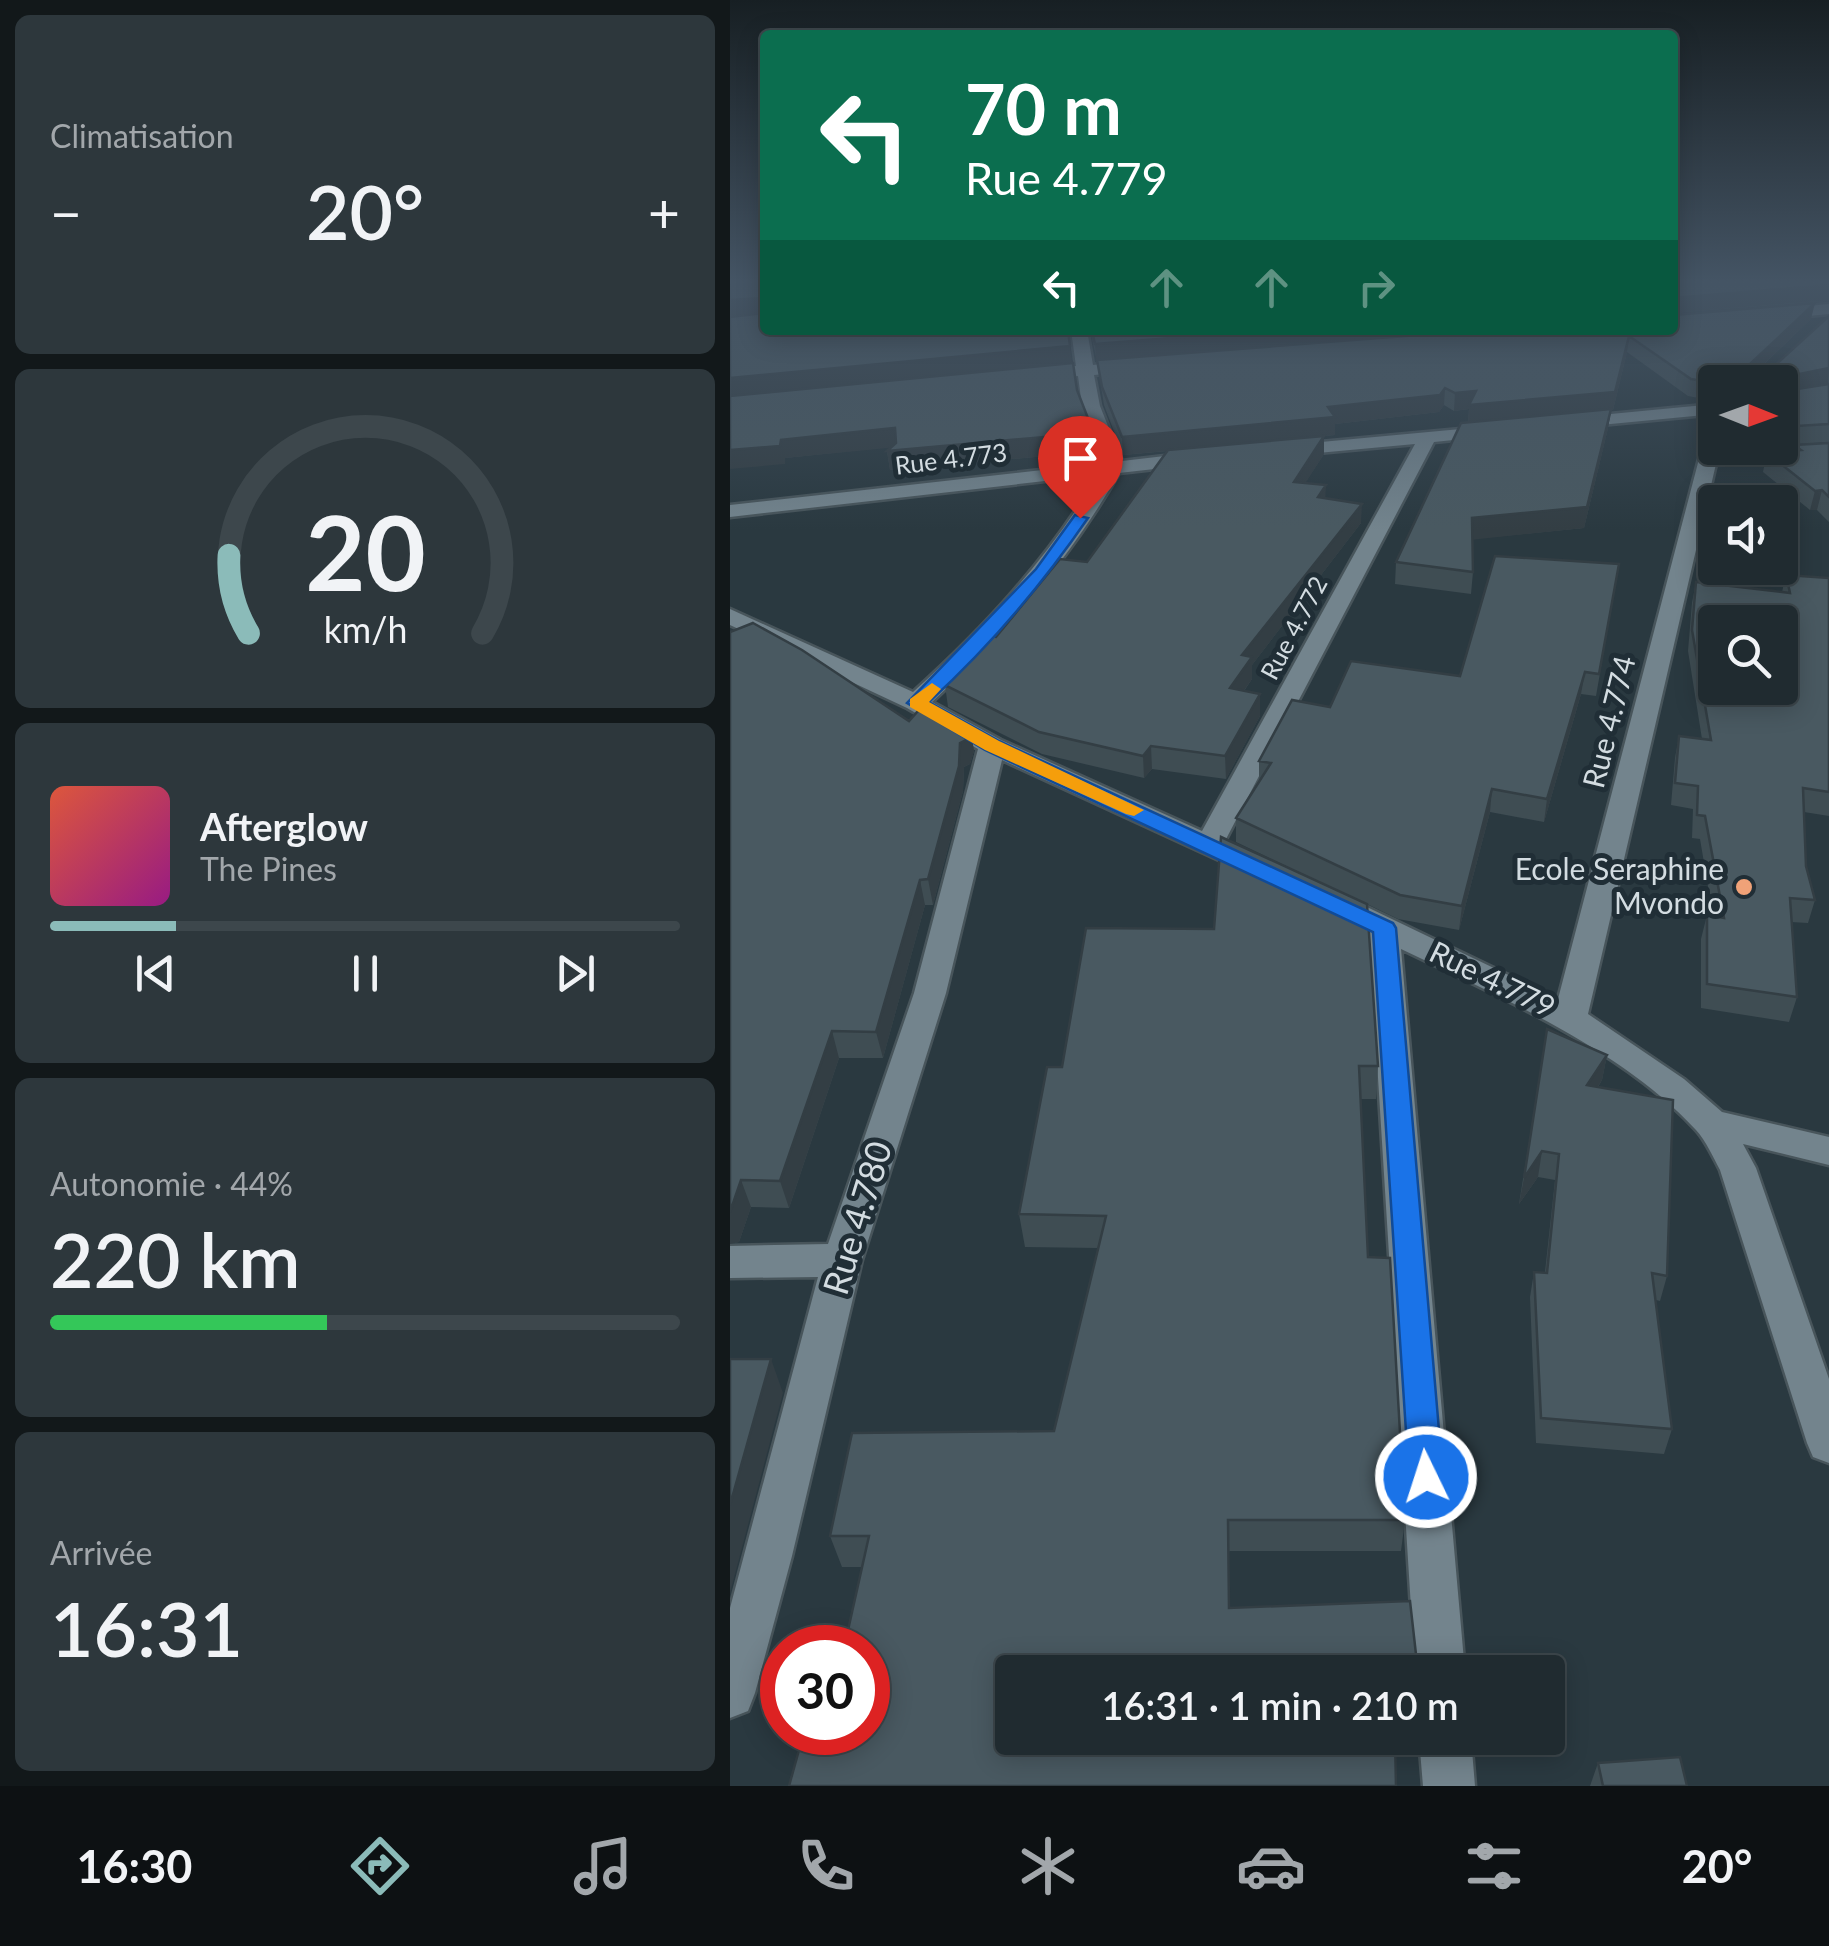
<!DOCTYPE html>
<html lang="fr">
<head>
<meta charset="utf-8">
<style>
  body { margin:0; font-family:Lato,sans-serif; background:#2d373c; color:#f1f3f6; height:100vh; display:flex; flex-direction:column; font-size:38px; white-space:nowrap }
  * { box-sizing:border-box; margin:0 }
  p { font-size:32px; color:#a2a7ab }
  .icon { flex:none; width:55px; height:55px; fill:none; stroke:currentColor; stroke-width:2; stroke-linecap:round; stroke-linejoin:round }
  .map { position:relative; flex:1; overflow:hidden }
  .panel { display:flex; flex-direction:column; gap:15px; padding:15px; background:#12181a; width:730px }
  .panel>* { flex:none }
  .banner { position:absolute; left:30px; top:30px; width:918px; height:305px; border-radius:10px; box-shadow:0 5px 25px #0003,0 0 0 2px #3d474c; background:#0b6e4f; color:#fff; overflow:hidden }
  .needle { width:65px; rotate:91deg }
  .controls { position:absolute; left:968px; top:365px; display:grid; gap:20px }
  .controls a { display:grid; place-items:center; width:100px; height:100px; border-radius:10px; background:#202b30; box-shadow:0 5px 25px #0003,0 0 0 2px #3d474c; font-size:50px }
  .speed { position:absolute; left:30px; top:1625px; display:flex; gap:20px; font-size:50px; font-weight:700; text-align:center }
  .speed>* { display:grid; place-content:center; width:130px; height:130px; border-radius:50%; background:#202b30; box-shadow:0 5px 25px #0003,0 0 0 2px #3d474c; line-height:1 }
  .speed .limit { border:15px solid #d22; background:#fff; color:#111 }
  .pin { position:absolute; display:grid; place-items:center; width:85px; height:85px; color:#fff; margin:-102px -42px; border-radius:50% 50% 50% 0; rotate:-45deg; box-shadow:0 0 10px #0007 }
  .pin .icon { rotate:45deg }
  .me { position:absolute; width:110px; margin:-55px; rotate:356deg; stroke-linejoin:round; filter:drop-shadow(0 0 8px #0008) }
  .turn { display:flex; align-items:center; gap:35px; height:210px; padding:0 40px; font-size:45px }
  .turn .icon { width:130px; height:130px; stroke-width:2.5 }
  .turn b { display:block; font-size:70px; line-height:85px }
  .lanes { display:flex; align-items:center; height:95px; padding:0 40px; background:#0003; justify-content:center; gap:50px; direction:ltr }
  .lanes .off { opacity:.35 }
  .big { font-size:75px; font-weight:600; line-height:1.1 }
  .panel .tile { flex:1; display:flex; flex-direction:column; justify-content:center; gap:15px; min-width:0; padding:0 35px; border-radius:15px; background:#2d373c }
  .panel .dial { align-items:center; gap:0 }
  .dial svg { height:260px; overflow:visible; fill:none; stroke:#3d474c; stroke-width:7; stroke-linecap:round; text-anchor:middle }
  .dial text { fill:#f1f3f6; stroke:none }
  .song { display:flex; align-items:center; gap:30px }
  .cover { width:120px; height:120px; border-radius:15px; background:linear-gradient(135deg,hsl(10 70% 55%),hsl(310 70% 35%)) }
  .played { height:10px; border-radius:5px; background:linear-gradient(90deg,#8bbbb9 20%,#3d474c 20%) }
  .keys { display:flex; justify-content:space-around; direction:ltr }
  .heat { display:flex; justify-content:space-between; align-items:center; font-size:55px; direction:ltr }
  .charge { height:15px; border-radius:8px; background:linear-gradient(90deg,#34c759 44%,#3d474c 0) }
  .trip { position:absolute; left:265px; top:1655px; width:570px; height:100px; border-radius:10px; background:#202b30; box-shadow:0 5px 25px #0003,0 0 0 2px #3d474c; font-weight:600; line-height:100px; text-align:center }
  .menu { display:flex; height:160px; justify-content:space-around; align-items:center; background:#0d1113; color:#a2a7ab }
  .menu .icon { width:70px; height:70px }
  .menu .on { color:#8bbbb9 }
  .menu b { font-size:45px; color:#f1f3f6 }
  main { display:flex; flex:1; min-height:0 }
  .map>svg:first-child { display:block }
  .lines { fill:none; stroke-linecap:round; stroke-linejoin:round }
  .minor-casing { stroke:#48555b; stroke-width:5 }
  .minor { fill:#73848d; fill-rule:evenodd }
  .wall { fill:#3f4d53 }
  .shaded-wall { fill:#333e44 }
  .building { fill:#495961; stroke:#333e44; stroke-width:2.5; fill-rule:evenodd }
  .route { fill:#1a73e8; stroke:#114b97; stroke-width:2.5 }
  .slow { fill:#f59e0b }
  .poi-dot { fill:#f0a278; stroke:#202e36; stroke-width:4 }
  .labels { text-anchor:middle; stroke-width:10; stroke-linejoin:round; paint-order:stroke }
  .far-street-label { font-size:25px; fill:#d3dce1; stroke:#202e36 }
  .street-label { font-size:30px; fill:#d3dce1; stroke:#202e36 }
  .poi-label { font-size:30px; fill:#d3dce1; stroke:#202e36; text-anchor:end }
  .near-street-label { font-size:35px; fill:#d3dce1; stroke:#202e36 }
</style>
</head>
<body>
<main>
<section class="panel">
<div class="tile"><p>Climatisation</p>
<div class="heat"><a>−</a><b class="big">20°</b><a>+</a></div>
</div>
<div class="tile dial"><svg viewBox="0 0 100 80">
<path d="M14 69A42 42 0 1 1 86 69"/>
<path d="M14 69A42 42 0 0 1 8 45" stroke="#8bbbb9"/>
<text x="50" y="56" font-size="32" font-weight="700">20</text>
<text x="50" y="72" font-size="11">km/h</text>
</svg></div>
<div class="tile">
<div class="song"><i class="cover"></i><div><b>Afterglow</b><p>The Pines</p></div></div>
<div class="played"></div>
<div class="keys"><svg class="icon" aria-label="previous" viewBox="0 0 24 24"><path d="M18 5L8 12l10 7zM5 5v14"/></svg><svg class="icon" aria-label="pause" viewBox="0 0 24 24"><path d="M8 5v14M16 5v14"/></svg><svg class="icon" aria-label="next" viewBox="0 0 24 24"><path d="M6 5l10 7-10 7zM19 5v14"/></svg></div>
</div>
<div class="tile"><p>Autonomie · 44%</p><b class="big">220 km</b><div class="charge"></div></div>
<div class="tile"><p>Arrivée</p><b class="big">16:31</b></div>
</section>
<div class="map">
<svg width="1099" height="1786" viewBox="0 0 1099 1786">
  <rect width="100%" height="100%" fill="#2a3940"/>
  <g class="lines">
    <!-- minor casing -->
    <g class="minor-casing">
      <path id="minor" d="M1099 304V314L1045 319 1037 314 1045 309Z
        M341 330H357L363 365 405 361 413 366 405 371 364 375 370 406 392 461 469 452 478 458 469 464 389 473C340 559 275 634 202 702L271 740 472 831 685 444 555 456 546 450 548 446 763 426 772 431 763 436 704 442 495 841 535 860 540 866 535 872H515L272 760 216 993 132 1260 62 1556 25 1693 18 1711 0 1718V1608L88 1277 0 1278V1246L98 1244 184 993 248 749 177 708 0 625V609L183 692C254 628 319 558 368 475L0 517V505L374 463 352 406 348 376 307 380 299 375 307 370 346 366Z
        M985 404V414L839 428 830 423 839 418Z
        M985 437V448H992L990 453 1099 445V457L986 464 858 1014 954 1079 992 1112 1099 1137V1165L1013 1144 1026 1168 1099 1379V1463L1083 1457 1077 1443 990 1170C983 1157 976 1141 966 1130 893 1050 768 996 671 949L735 1672H685L639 933 592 910 588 903 592 896H614L828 999 969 459 978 439Z
        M689 1738H741L745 1786H693Z"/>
    </g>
    <!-- minor -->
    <use href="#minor" class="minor"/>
  </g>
  <!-- wall -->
  <path class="wall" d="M0 280 342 363 347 390 366 439 368 458 320 463 316 456 160 470 157 451 161 447 55 458V464L34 313 0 316Z
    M942 280H1099V301L943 313 945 315 1081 319 1029 369H1041L1099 316V442L1050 445V382H985V401L958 396 897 352 883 410H881L878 428 854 528 742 539 743 572 741 594 665 584 666 562 738 422 739 409 724 411 714 405 709 412 605 424V435L594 436V454L575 483 631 523 522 665V679L514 691 530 694V716L496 779 422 769 414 778 312 754 218 707 215 685 266 637 357 562 438 451 393 455 374 405 367 361 360 330H742L511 349 942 330Z
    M1099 443V522L1087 510H1080L1033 472 1037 453 1063 451 1064 445Z
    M889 564 866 696 851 694 814 822 760 812 729 930 668 919 637 904 648 1066 646 1099H631L638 1257 675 1520 671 1551H500L282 1672 138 1732 132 1567H112L100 1536 324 1431 368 1248 295 1247 289 1214 332 1067 484 929 608 891 506 842V818L529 781V761L600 707 730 676Z
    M1056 575 1099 578V816L1074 812 1076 866 1085 900 1078 923 1061 922 1067 997 1059 1022 971 1008V939L977 915 983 916 970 839 962 838 963 809 941 805 945 758 949 736 972 739 958 651 962 603 966 582 1052 592Z
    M0 632 179 721 240 727 244 751 240 764 234 767 233 791 203 905H195L153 1058H109L59 1208 21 1207 9 1242 0 1244Z
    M817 1029 877 1055 872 1080 868 1087 937 1276 930 1301 926 1300 942 1429 934 1454 806 1443 800 1297 804 1272H815L825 1180 808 1177 789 1204Z
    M868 1763 957 1786H860Z"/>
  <!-- shaded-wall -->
  <path class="shaded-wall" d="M1099 285V300L942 313 944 298Z
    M31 298 35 313 0 316V300Z
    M1085 303 1081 319 1015 382 1019 365Z
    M543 330H742L366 361 365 344Z
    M899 336 897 352 883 410H881L878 428 854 528 740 540 738 423 739 409 724 411 725 393 746 391Z
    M340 346 342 363 0 396V378Z
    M1099 368 1098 384 1050 394V378Z
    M715 388 714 405 709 412 605 424V435L594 436V454L564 501V482L594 436 393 455 392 437Z
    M165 428 168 447 55 458V464L0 469V450L51 440Z
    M314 437 316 456 160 470 157 451Z
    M366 439 368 458 320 463 318 445Z
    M596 485 595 505 588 497Z
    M1092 490 1087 510H1080L1085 491Z
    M632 504 631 523 522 665V679L500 710V688L512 655Z
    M855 672 851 694 814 822 817 799Z
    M530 694V716L496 779 495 756Z
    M240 727 244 751 240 764 234 767 233 791 203 905 198 879 230 743Z
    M421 746 422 769 414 778 413 756Z
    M762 789 760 812 729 930 732 906Z
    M190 880 195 905 153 1058 146 1032Z
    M102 1031 109 1058 59 1208 50 1181Z
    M877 1055 872 1080 852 1111 857 1085Z
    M812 1151 808 1177 789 1204 794 1178Z
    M11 1180 21 1207 9 1242 0 1244V1212Z
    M41 1359 53 1393 0 1593V1505Z"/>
  <!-- building -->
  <path class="building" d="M0 280H35V301L31 298 0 300Z
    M942 280H1099V285L944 298 942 305Z
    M1085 303 1019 365 1022 369H1041L1099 316V368L1050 378 1054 391 1099 384V424L1050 427V382L985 383 961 379 899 336 885 392 739 405 746 391 725 393 715 388 710 395 598 407 605 417 392 437 372 387 367 360 753 330H942V312L945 315Z
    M35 305V330H338L340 346 0 378V317L34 313Z
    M362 330H543L365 344Z
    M343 363 347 390 366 439 318 445 314 437 157 451 166 443 165 428 51 440 50 446 0 450V396Z
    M881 409 857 507 742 518 743 572 666 562 731 423Z
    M594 436 564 482 596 485 588 497 632 504 512 655 522 657 500 688 530 694 495 756 421 746 413 756 309 732 215 685 260 636 266 637 330 559 357 562 438 450Z
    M1099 443V497L1092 490 1085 491 1037 453 1071 450 1064 445Z
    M765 556 889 564 869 674 855 672 817 799 762 789 732 906 670 895 506 818 541 763 529 761 562 700 600 707 621 661 730 676Z
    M1056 575 1099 578V792L1073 788 1076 866 1085 900 1060 898 1067 997 977 984V915L994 918 975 816 967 815 968 786 945 783 949 736 981 740 962 630 966 582 1060 593ZM985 622H1050V688H985Z
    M23 623 72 650 179 721 196 702 240 727 236 740 230 743 229 766 198 879 190 880 146 1032 102 1031 50 1181 11 1180 0 1212V632Z
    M491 837 637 904 648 1066H629L638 1257 660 1258 675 1520H498L499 1608 680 1601 688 1672H282V1738H665L666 1786H59L74 1732H138V1648H114L139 1536H100L122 1433 324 1431 376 1216 289 1214 317 1067H332L356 928 484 929Z
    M817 1029 877 1055 857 1085 943 1100 937 1276 922 1273 942 1429 811 1418 804 1272 817 1273 829 1154 812 1151 794 1178Z
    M0 1359H41L0 1505Z
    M950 1757 957 1786H873L868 1763Z"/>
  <!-- sky -->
  <linearGradient id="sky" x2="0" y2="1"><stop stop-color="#171f23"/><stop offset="0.53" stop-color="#445464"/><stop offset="1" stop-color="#445464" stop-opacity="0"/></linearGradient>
  <rect width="1099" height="530" fill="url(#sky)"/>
  <!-- route -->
  <path class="route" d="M345 515 358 518C312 585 259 647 199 702L269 741 663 923 666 928 713 1477 708 1488 696 1493 684 1488 679 1477 643 932 255 750 177 703 306 569Z"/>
  <!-- slow -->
  <path class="slow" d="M202 683 211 689 199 702 269 741 414 810 404 816 396 814 255 750 180 707V699Z"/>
  <!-- markers -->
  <circle class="poi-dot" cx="1014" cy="887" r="10"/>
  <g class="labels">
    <!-- far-street labels -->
    <g class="far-street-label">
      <text transform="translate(221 459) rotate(-7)" y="9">Rue 4.773</text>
      <text transform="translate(564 628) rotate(-62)" y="9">Rue 4.772</text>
    </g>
    <!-- street labels -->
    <g class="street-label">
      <text transform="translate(880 722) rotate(-76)" y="10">Rue 4.774</text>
      <text transform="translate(762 980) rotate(26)" y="10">Rue 4.779</text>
    </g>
    <!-- poi labels -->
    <g class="poi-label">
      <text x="994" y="880">Ecole Seraphine<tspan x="994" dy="34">Mvondo</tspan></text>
    </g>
    <!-- near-street labels -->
    <g class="near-street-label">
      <text transform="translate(128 1218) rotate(-73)" y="12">Rue 4.780</text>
    </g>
  </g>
</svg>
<div class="controls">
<a><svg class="needle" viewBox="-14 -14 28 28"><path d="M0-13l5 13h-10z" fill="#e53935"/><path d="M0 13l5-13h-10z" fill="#a2a7ab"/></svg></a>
<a><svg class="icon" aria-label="sound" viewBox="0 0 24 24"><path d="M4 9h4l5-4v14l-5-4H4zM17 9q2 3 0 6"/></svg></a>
<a><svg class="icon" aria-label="search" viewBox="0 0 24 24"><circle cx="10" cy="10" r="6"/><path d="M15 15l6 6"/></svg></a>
</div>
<div class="speed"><div class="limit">30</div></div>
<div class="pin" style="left:350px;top:518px;background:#d93025"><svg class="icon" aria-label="arrive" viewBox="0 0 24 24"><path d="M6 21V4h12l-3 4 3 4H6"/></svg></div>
<svg class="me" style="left:696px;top:1477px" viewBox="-20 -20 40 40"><circle r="17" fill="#1a73e8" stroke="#fff" stroke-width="3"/><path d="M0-11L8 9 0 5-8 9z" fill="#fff"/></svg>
<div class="trip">16:31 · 1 min · 210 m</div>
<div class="banner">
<div class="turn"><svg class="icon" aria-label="left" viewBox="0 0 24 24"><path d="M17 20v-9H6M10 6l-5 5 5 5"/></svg><div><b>70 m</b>Rue 4.779</div></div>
<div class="lanes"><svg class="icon" aria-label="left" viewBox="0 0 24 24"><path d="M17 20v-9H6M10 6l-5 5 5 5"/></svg><svg class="icon off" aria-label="ahead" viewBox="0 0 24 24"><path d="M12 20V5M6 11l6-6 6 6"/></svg><svg class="icon off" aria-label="ahead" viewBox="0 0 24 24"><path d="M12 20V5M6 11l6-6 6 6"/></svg><svg class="icon off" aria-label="right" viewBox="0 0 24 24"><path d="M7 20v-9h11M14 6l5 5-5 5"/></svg></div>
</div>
</div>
</main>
<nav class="menu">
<b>16:30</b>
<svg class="icon on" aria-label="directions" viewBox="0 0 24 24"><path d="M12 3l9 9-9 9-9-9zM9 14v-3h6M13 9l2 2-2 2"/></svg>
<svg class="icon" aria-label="music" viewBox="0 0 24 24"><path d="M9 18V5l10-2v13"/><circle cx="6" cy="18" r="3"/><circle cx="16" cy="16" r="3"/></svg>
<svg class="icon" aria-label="phone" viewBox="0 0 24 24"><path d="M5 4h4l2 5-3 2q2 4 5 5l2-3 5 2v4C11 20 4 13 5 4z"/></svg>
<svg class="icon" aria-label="climate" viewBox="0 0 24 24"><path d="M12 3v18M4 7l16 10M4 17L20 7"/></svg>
<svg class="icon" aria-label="car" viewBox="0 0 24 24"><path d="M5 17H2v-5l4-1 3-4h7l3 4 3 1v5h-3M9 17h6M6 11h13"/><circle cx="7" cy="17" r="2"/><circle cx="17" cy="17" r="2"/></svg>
<svg class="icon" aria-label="filters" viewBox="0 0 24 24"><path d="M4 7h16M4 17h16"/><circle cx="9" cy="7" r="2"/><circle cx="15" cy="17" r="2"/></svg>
<b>20°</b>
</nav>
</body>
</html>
